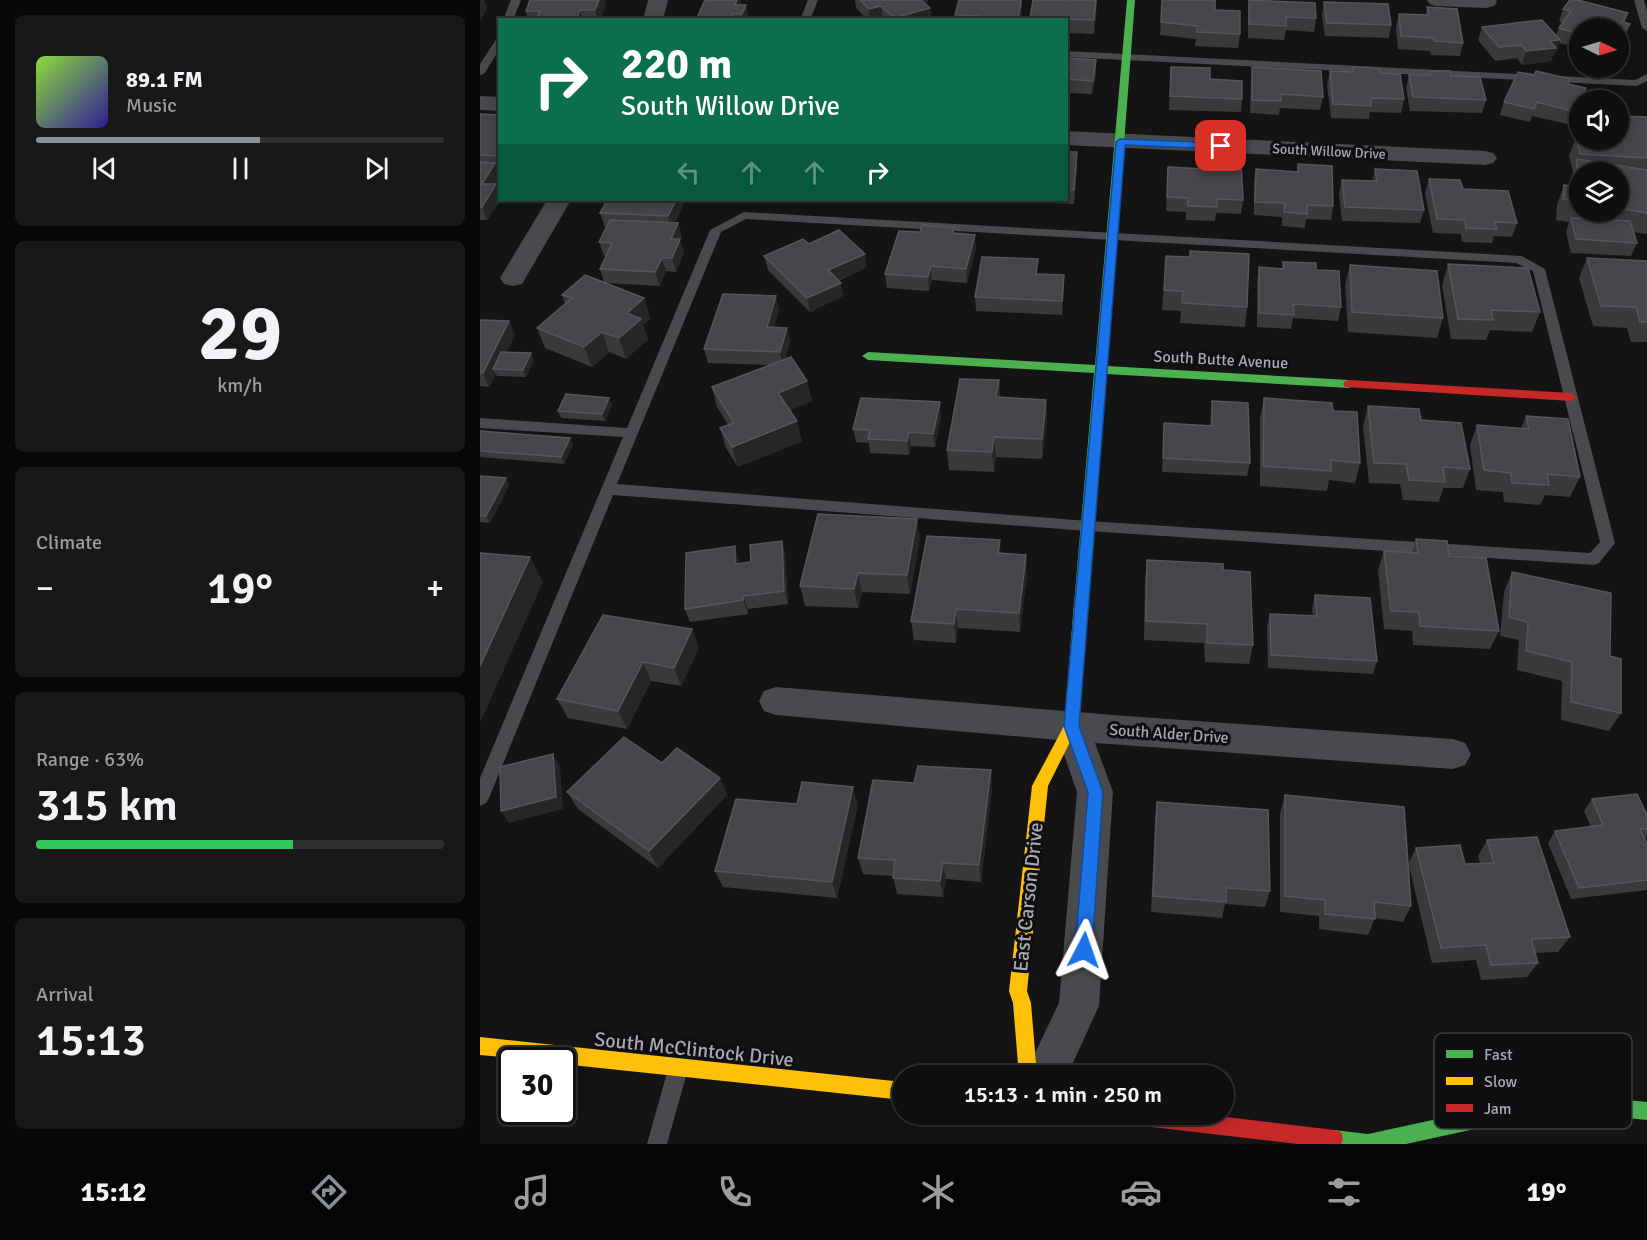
<!DOCTYPE html>
<html lang="en">
<head>
<meta charset="utf-8">
<style>
  body { margin:0; font-family:Signika,sans-serif; background:#181818; color:#f1f3f6; height:100vh; display:flex; flex-direction:column; font-size:22px; white-space:nowrap }
  * { box-sizing:border-box; margin:0 }
  p { font-size:20px; color:#9b9c9e }
  .icon { flex:none; width:33px; height:33px; fill:none; stroke:currentColor; stroke-width:2; stroke-linecap:round; stroke-linejoin:round }
  .map { position:relative; flex:1; overflow:hidden }
  .panel { display:flex; flex-direction:column; gap:15px; padding:15px; background:#080808; width:480px }
  .panel>* { flex:none }
  .top-card { position:absolute; left:18px; top:18px; width:570px; height:183px; border-radius:0px; box-shadow:0 3px 15px #0003,0 0 0 2px #2f2f2f; background:#0b6e4f; color:#fff; overflow:hidden }
  .needle { width:39px; rotate:95deg }
  .fabs { position:absolute; left:1089px; top:18px; display:grid; gap:12px }
  .fabs a { display:grid; place-items:center; width:60px; height:60px; border-radius:50%; background:#0f0f0f; box-shadow:0 3px 15px #0003,0 0 0 2px #2f2f2f; font-size:30px }
  .speed { position:absolute; left:18px; top:1047px; display:flex; gap:12px; font-size:30px; font-weight:700; text-align:center }
  .speed>* { display:grid; place-content:center; width:78px; height:78px; border-radius:50%; background:#0f0f0f; box-shadow:0 3px 15px #0003,0 0 0 2px #2f2f2f; line-height:1 }
  .speed .limit { border:3px solid #111; border-radius:9px; background:#fff; color:#111 }
  .pin { position:absolute; display:grid; place-items:center; width:51px; height:51px; color:#fff; margin:-26px; border-radius:12px; box-shadow:0 3px 9px #0006 }
  .me { position:absolute; width:66px; margin:-33px; rotate:4deg; stroke-linejoin:round; filter:drop-shadow(0 0 4px #0008) }
  .turn { display:flex; align-items:center; gap:21px; height:126px; padding:0 24px; font-size:27px }
  .turn .icon { width:78px; height:78px; stroke-width:2.5 }
  .turn b { display:block; font-size:42px; line-height:51px }
  .lanes { display:flex; align-items:center; height:57px; padding:0 24px; background:#0003; justify-content:center; gap:30px; direction:ltr }
  .lanes .off { opacity:.35 }
  .big { font-size:45px; font-weight:600; line-height:1.1 }
  .panel .card { flex:1; display:flex; flex-direction:column; justify-content:center; gap:9px; min-width:0; padding:0 21px; border-radius:9px; background:#181818 }
  .panel .dial { align-items:center; gap:0 }
  .dial b { font-size:78px; line-height:1 }
  .song { display:flex; align-items:center; gap:18px }
  .cover { width:72px; height:72px; border-radius:9px; background:linear-gradient(135deg,hsl(90 70% 55%),hsl(250 70% 35%)) }
  .played { height:6px; border-radius:3px; background:linear-gradient(90deg,#8c9099 55%,#2f2f2f 55%) }
  .keys { display:flex; justify-content:space-around; direction:ltr }
  .heat { display:flex; justify-content:space-between; align-items:center; font-size:33px; direction:ltr }
  .charge { height:9px; border-radius:4px; background:linear-gradient(90deg,#34c759 63%,#2f2f2f 0) }
  .trip { position:absolute; left:412px; top:1065px; width:342px; height:60px; border-radius:30px; background:#0f0f0f; box-shadow:0 3px 15px #0003,0 0 0 2px #2f2f2f; font-weight:600; line-height:60px; text-align:center }
  .dock { display:flex; height:96px; justify-content:space-around; align-items:center; background:#060606; color:#9b9c9e }
  .dock .icon { width:42px; height:42px }
  .dock .current { color:#8c9099 }
  .dock b { font-size:27px; color:#f1f3f6 }
  main { display:flex; flex:1; min-height:0 }
  .map>svg:first-child { display:block }
  .lines { fill:none; stroke-linecap:round; stroke-linejoin:round }
  .lane { fill:#494a4d; fill-rule:evenodd }
  .street { fill:#494a4d; fill-rule:evenodd }
  .fast { fill:#4caf50; fill-rule:evenodd }
  .slow { fill:#ffc107; fill-rule:evenodd }
  .jam { fill:#c62828; fill-rule:evenodd }
  .wall { fill:#3a3a3d; fill-rule:evenodd }
  .shaded-wall { fill:#262627 }
  .building { fill:#46464a; stroke:#55565a; stroke-width:1.5 }
  .route { fill:#1a73e8; stroke:#114b97; stroke-width:1.5 }
  .labels { text-anchor:middle; stroke-width:6; stroke-linejoin:round; paint-order:stroke }
  .far-street-label { font-size:14px; fill:#a7aab3; stroke:#0f0e10 }
  .street-label { font-size:16px; fill:#a7aab3; stroke:#0f0e10 }
  .near-street-label { font-size:20px; fill:#a7aab3; stroke:#0f0e10 }
  .key { fill:#0f0e10; stroke:#3d3d41; stroke-width:1.5 }
  .key-label { font-size:16px; fill:#a7aab3 }
</style>
</head>
<body>
<main>
<section class="panel">
<div class="card">
<div class="song"><i class="cover"></i><div><b>89.1 FM</b><p>Music</p></div></div>
<div class="played"></div>
<div class="keys"><svg class="icon" aria-label="previous" viewBox="0 0 24 24"><path d="M18 5L8 12l10 7zM5 5v14"/></svg><svg class="icon" aria-label="pause" viewBox="0 0 24 24"><path d="M8 5v14M16 5v14"/></svg><svg class="icon" aria-label="next" viewBox="0 0 24 24"><path d="M6 5l10 7-10 7zM19 5v14"/></svg></div>
</div>
<div class="card dial"><b>29</b><p>km/h</p></div>
<div class="card"><p>Climate</p>
<div class="heat"><a>−</a><b class="big">19°</b><a>+</a></div>
</div>
<div class="card"><p>Range · 63%</p><b class="big">315 km</b><div class="charge"></div></div>
<div class="card"><p>Arrival</p><b class="big">15:13</b></div>
</section>
<div class="map">
<svg width="1167" height="1144" viewBox="0 0 1167 1144">
  <rect width="100%" height="100%" fill="#141414"/>
  <g class="lines">
    <!-- lane -->
    <path class="lane" d="M31 0H41L33 20H23Z
      M328 0H338L330 20H320Z
      M1154 0H1164L1167 11V31L1162 28Z
      M20 37V49L4 74 0 75V64L17 38Z
      M586 51 1155 80 1167 74V81L1157 86 586 57Z
      M264 212 1042 256 1065 269 1135 543 1119 563 1114 565 608 531 133 495 9 798 6 803 0 806V778L143 437 0 428V418L147 428 230 230ZM266 219 1036 263 1053 271 1120 542 1110 553 608 521 137 484 241 232Z
      M198 1059 205 1062 208 1069 187 1144H167L188 1069 191 1062Z"/>
    <!-- street -->
    <path class="street" d="M168 0H188L183 20H163Z
      M947 0H1016L1017 2 1014 6 1007 8 957 6 950 4Z
      M0 96 20 97V111L0 110Z
      M586 131 1005 151 1013 153 1017 158 1013 163 1005 165 586 145Z
      M67 200H91L42 284 33 286 24 284 20 278Z
      M296 687 646 716 973 739 985 743 991 754 985 765 973 769 615 743 633 792 619 1006 587 1076H544L579 1003 597 792 579 740 296 715 284 711 279 701 284 691Z"/>
    <!-- fast -->
    <path class="fast" d="M647 0H655L627 366 869 380 875 384 869 388 626 374 608 604 606 608H596L594 604 614 373 388 360 382 356 388 352 615 365Z
      M1077 1093 1167 1102V1120L1077 1111 926 1144H847L845 1139 847 1132 854 1130 888 1134Z"/>
    <!-- slow -->
    <path class="slow" d="M601 599 606 600 608 604 598 726 568 786 547 991 551 1003 557 1076H539L533 1003 529 991 552 786 584 726 594 604 596 600Z
      M0 1037 423 1082V1100L82 1064V1060H53L0 1055Z"/>
    <!-- jam -->
    <path class="jam" d="M869 380 1091 393 1097 397 1091 401 865 387 863 384 865 381Z
      M628 1114H721L854 1130 861 1132 863 1139 861 1144H818L637 1123 631 1120Z"/>
  </g>
  <!-- wall -->
  <path class="wall" d="M257 0H260L261 5 268 18V20H216Z
    M375 0H448V2L444 3 450 8 451 20H388L376 8Z
    M542 0V12L541 20H475V15Z
    M553 0H617L614 34 586 33V20H550Z
    M682 0 735 10 760 34 758 48 715 46 716 39 680 35Z
    M769 0 836 18 834 32 806 30 804 40 768 38V13Z
    M844 2 911 25 909 38 845 36 842 15Z
    M126 5 120 20H48L46 11Z
    M947 7 983 43 980 56 951 55 950 51 918 49 916 27 919 14 946 15Z
    M1083 9 1148 13 1145 23 1150 24 1145 38 1138 47V28H1100V48L1079 43 1076 53H1074L1071 61 1042 65 1037 58 1015 61 998 40 1002 27 1076 36 1079 28 1083 23 1079 22Z
    M586 58 616 73 612 94 586 93Z
    M691 67 730 79 762 99 761 112 689 110Z
    M772 67 843 97 840 110 800 108 799 115 770 113 771 81Z
    M872 67 900 73 924 99 921 113 890 112 889 119 851 118 847 85 850 71 871 72Z
    M950 71 971 76 1006 100 1002 113 930 111 926 88 929 75H949Z
    M1054 75 1090 79 1089 84 1100 100V107L1092 125 1052 116 1050 122 1020 115 1024 102Z
    M0 114 20 115V169H18L20 173V179L16 184 20 192V200L7 220H0Z
    M1167 117V234L1153 232 1157 243 1151 256 1091 253 1086 232 1089 222 1076 220 1077 205 1084 185 1090 186V179L1093 172 1089 156 1096 137 1095 133 1100 119V140ZM1100 172H1138V212H1100Z
    M586 152 597 166 594 204 518 201V200H586Z
    M728 161 763 200 761 214 736 213 735 221 706 220V212L686 211 688 167 727 169Z
    M818 164 853 206 851 220 826 219 825 228 802 226V217L774 215V183L776 169 817 172Z
    M895 169 944 210 940 223 862 221 859 193 862 180 892 181Z
    M949 179 983 189 1037 223 1032 237 1014 236 1012 243 982 242 981 234 953 233 945 193Z
    M127 200H215L214 201H205L195 223H198L202 237 200 240 204 253 196 272 186 271 180 286 126 283 171 318 163 325 168 339 146 359 129 352 112 367 65 348 57 328 85 304 82 295 124 282 120 269 126 256H124L119 242 126 227H125L120 213Z
    M474 228V233L496 248 487 283 452 280 449 291 407 288 405 274 440 232Z
    M329 244 387 267 358 281 363 296 330 312 288 270 284 256Z
    M686 256 767 307 765 327 700 323 701 311 682 310Z
    M1107 258 1167 261V342H1151L1147 328 1113 326 1099 278Z
    M803 262 836 270 861 307 858 321 813 318 811 329 777 327V281L779 267 802 269Z
    M968 264 1060 312 1052 332 1010 330 1006 340 971 339 962 285Z
    M870 265 963 318 957 338 868 332 865 285Z
    M558 274 584 289 582 315 496 311 495 297Z
    M299 310 294 327 307 328 310 342 305 360 327 381 332 401 310 410 322 441 258 467 246 448 240 428 248 425 237 407 232 387 290 365 228 363 224 349Z
    M0 320 29 321 35 335 26 352 54 360 46 377 17 376 16 374 9 387 0 386Z
    M519 380 520 397 566 400 567 420 562 459 516 457 514 472 469 470 467 450Z
    M129 398 132 405 125 421 81 418 78 411Z
    M784 398 853 411 880 463 875 483 849 480 847 491 780 486V418Z
    M732 401 770 463 767 476 682 472 684 423 730 426Z
    M888 406 941 420 990 469 983 488H963L959 502 923 500 920 484 889 483 883 426Z
    M461 415 455 447 431 446 429 455 390 453 389 443 376 442 373 429Z
    M1046 416 1100 477 1090 497 1065 495 1060 505 1024 502 1023 492 996 490 990 445 997 425 1041 429Z
    M0 431 93 445 84 464 0 457Z
    M0 476 29 485 10 523 0 522Z
    M440 538 430 594 382 592 378 608 325 606 320 586Z
    M936 539 969 556 1019 631 1010 649 933 645 932 631 904 629 898 570 904 551 932 553Z
    M520 540V553L547 574 540 632 478 628 476 643 434 640 431 621Z
    M302 541 305 554 308 604 268 609V614L210 622 205 609 259 560V563L271 562Z
    M667 560 743 570 773 645 769 664 725 662 724 643 664 640 665 579Z
    M1032 572 1130 656 1141 713 1129 731 1081 720 1082 681 1037 670 1039 640 1020 636 1024 592Z
    M835 595 897 661 893 674 788 668 787 627 790 614 833 616 832 608Z
    M212 629 219 648 201 686 171 681 147 729 88 718 77 699Z
    M240 778 247 795 178 868 98 809 87 792Z
    M434 783 512 788 501 882 466 879 463 897 417 894 413 876 383 874 378 858Z
    M805 795 928 864 936 848 985 864 1000 863 998 856 1007 840 1090 937 1078 952 1055 953 1058 963 1047 977 1001 980 996 960 952 963 929 866 931 906 923 922 895 918 888 935 839 929V916L800 912V813Z
    M1112 799 1167 815V836L1165 839 1167 844V890L1091 899 1068 843 1075 831 1111 827 1104 811Z
    M677 802 790 891 785 907 745 904 742 918 671 912 675 819Z
    M317 804H378L357 898 243 887 235 871Z"/>
  <!-- shaded-wall -->
  <path class="shaded-wall" d="M0 0H4L7 8 0 21Z
    M119 0H124L126 5 120 20H118L115 10Z
    M257 0H260L262 8 255 5Z
    M434 0H448V2L435 6Z
    M541 0 542 12 541 20H538Z
    M616 0 617 6 614 34V20Z
    M266 5 268 18V20H263L262 14Z
    M401 6 403 19 390 20 389 9Z
    M450 8 451 20H414V18Z
    M100 10 103 20H96Z
    M1150 24 1145 38 1138 47 1142 36Z
    M1080 40 1076 53H1074L1071 61 1042 65 1046 51 1070 41Z
    M616 60V73L612 94 613 81Z
    M597 152V166L594 204V190Z
    M15 163 20 173V179L7 197 2 184Z
    M16 184 20 192V200H21L7 220 2 207Z
    M196 200H205V201L192 230 188 216Z
    M198 223 202 237 200 240 204 253 196 272 192 258 191 239Z
    M495 235 496 248 487 283 486 269Z
    M385 254 387 267 350 284 348 270Z
    M182 258 186 271 180 286 175 272Z
    M451 266 452 280 449 291 448 277Z
    M584 275V289L582 315V301Z
    M361 283 363 296 330 312 327 298Z
    M296 296 299 310 290 341 287 327Z
    M164 298 171 318 163 325 168 339 146 359 139 338 147 313Z
    M29 321 35 335 18 369H13L16 374 9 387 3 373Z
    M307 328 310 342 303 366 300 352Z
    M122 332 129 352 112 367 104 347Z
    M51 353 54 360 46 377 43 370Z
    M519 380 520 400 516 397Z
    M327 381 332 401 303 413 298 393Z
    M129 398 132 405 125 421 122 414Z
    M566 400 567 420 562 459V439Z
    M460 402 461 415 455 447 453 434Z
    M317 421 322 441 258 467 252 447Z
    M429 432 431 446 429 455 427 441Z
    M514 437 516 457 514 472 512 452Z
    M90 438 93 445 84 464 81 457Z
    M26 478 29 485 10 523 6 516Z
    M437 519 440 538 430 594 427 575Z
    M520 540 521 560 518 553Z
    M302 541 305 554 308 604 304 591Z
    M255 546 259 560 260 577 255 564Z
    M546 555 547 574 540 632 539 613Z
    M50 557 63 582 0 723V666Z
    M378 573 382 592 378 608 374 589Z
    M263 596 268 609V614L263 600Z
    M476 609 478 628 476 643 474 624Z
    M212 629 219 648 201 686 194 668Z
    M163 662 171 681 147 729 138 711Z
    M73 754 80 766 83 809 29 823 21 811Z
    M511 770 512 788 501 882 499 865Z
    M240 778 247 795 178 868 169 851Z
    M373 787 378 804 357 898 352 882Z
    M463 863 466 879 463 897 460 881Z"/>
  <!-- building -->
  <path class="building" d="M50 0H119L115 10H100L96 20H56L60 11H46Z
    M225 0H257L255 5H266L262 14H253L251 20H216Z
    M380 0H441L450 8 414 18 401 6 389 9Z
    M479 0H541L538 20 499 19 500 16 475 15Z
    M553 0H616L614 20 550 18Z
    M682 0H735V10L760 11V34L717 32V26L681 22Z
    M769 0 835 3 836 18 806 17V26L769 24Z
    M1090 0H1098L1148 13 1142 22 1150 24 1142 36 1138 35V28H1100V34L1079 28 1091 11 1083 9Z
    M844 2 908 4 911 25 847 23Z
    M947 7 977 9 983 43 954 41 953 38 921 36 919 14 949 15Z
    M1062 20 1080 40 1070 41 1076 48 1046 51 1041 45 1019 47 1002 27Z
    M586 58 616 60 613 81 586 79Z
    M691 67 730 68V79L762 81V99L690 96Z
    M772 67 841 71 843 97 801 94V101L772 100Z
    M872 67 899 68 900 73 920 74 924 99 891 98V106L853 104 850 71 873 72Z
    M950 71H970L971 76 1000 77 1006 100 933 97 929 75H951Z
    M1056 71 1090 79 1088 84 1106 88 1101 100H1100V105L1097 112 1057 102 1054 109 1024 102 1038 72 1054 75Z
    M0 114 20 115V156L0 155Z
    M1138 116 1167 117V158L1100 154 1096 136H1100V140H1138Z
    M586 152H597L594 190H586Z
    M1097 159 1167 170V213L1138 208V172H1100V202L1083 199 1084 185 1096 187Z
    M728 161 761 162 763 200 737 199V207L708 206 707 198 687 197 688 167 728 169Z
    M0 162 15 163 2 184H16L2 207H0Z
    M818 164 852 166 853 206 827 205V214L804 212 805 203 775 202 776 169 818 172Z
    M895 169 937 171 944 210 865 207 862 180 897 181Z
    M949 179 980 180 983 189 1028 191 1037 223 1015 222 1017 229 986 228 985 220 957 219Z
    M127 200H196L188 216 120 213Z
    M1091 218 1150 221 1157 243 1096 239Z
    M130 220 198 223 191 239H200L192 258H182L175 272 120 269 132 243 119 242Z
    M442 225 474 228 472 233 495 235 486 269 451 266 448 277 405 274 419 231 440 232Z
    M359 230 385 254 348 270 361 283 327 298 284 256 323 239 329 244Z
    M710 251 769 254 767 307 702 303 703 291 684 290 686 256 710 257Z
    M502 257 558 259 556 274 584 275 582 301 495 297Z
    M1107 258 1167 261V322H1160L1156 307 1121 306Z
    M803 262 836 263V270L859 271 861 307 813 304 814 315 779 313V267L804 269Z
    M968 264 1048 268 1060 312 1011 310 1013 320 978 319Z
    M870 265 957 271 963 318 872 312Z
    M105 275 164 298 147 313 161 319 139 338 122 332 104 347 57 328 92 298 82 295Z
    M243 294 296 296 287 327 307 328 300 352 224 349Z
    M0 320 29 321 3 373H0Z
    M21 352 51 353 43 370 13 369Z
    M311 357 327 381 298 393 317 421 252 447 240 428 254 423 232 387Z
    M480 379 519 380 516 397 566 400 562 439 514 437 512 452 467 450Z
    M86 394 129 398 122 414 78 411Z
    M381 398 460 402 453 434 429 432 427 441 388 439 390 430 373 429Z
    M784 398 852 403 853 411 877 412 880 463 851 460V471L783 466Z
    M732 401 768 403 770 463 683 458 684 423 732 426Z
    M888 406 939 409 941 420 981 423 990 469 963 467 965 482 929 480 926 464 894 463Z
    M1046 416 1088 419 1100 477 1067 474 1069 485 1032 483 1031 473 1004 470 997 425 1049 429Z
    M0 431 90 438 81 457 0 451Z
    M0 476 26 478 6 516H0Z
    M338 514 437 519 427 575 378 573 374 589 320 586Z
    M447 536 520 540 518 553 546 555 539 613 476 609 474 624 431 621Z
    M936 539 967 541 969 556 1006 558 1019 631 940 626 939 612 911 611 904 551 938 553Z
    M302 541 304 591 263 596V600L205 609 206 553 255 546V564L271 562 270 545Z
    M0 553 50 557 0 666Z
    M667 560 743 564V570L770 572 773 645 727 643V624L666 621Z
    M1032 572 1131 593 1130 656 1141 659V713L1091 702 1092 662 1046 651 1048 622 1029 617Z
    M835 595 890 598 897 661 791 655 790 614 837 616Z
    M123 615 212 629 194 668 163 662 138 711 77 699Z
    M144 737 182 763 197 748 240 778 169 851 87 792Z
    M73 754 76 797 21 811 20 767Z
    M438 766 511 770 499 865 463 863 460 881 413 878 415 860 378 858 393 780 434 783Z
    M322 782 373 787 352 882 235 871 256 799 317 804Z
    M1157 794 1167 815V829H1160L1167 844V880L1099 888 1075 831 1123 825 1112 799Z
    M805 795 924 807 931 906 894 902 895 919 845 914V900L805 896Z
    M677 802 788 810 790 891 746 888V902L673 896Z
    M1057 837 1090 937 1051 939 1058 963 1011 965 1006 945 961 948 936 848 980 845 985 864 1014 863 1007 840Z"/>
  <!-- route -->
  <path class="route" d="M640 139 741 143 746 146 741 149 645 145 599 726 623 792 612 950 610 956 604 958 598 956 595 950 608 792 584 726 636 142Z"/>
  <g class="labels">
    <!-- far-street labels -->
    <g class="far-street-label">
      <text transform="translate(849 151) rotate(3)" y="5">South Willow Drive</text>
    </g>
    <!-- street labels -->
    <g class="street-label">
      <text transform="translate(741 359) rotate(3)" y="6">South Butte Avenue</text>
      <text transform="translate(689 733) rotate(4)" y="6">South Alder Drive</text>
    </g>
    <!-- near-street labels -->
    <g class="near-street-label">
      <text transform="translate(548 897) rotate(-84)" y="7">East Carson Drive</text>
      <text transform="translate(214 1049) rotate(6)" y="7">South McClintock Drive</text>
    </g>
  </g>
  <!-- legend -->
  <rect x="954" y="1033" width="198" height="96" rx="9" class="key"/>
  <rect x="966" y="1050" width="27" height="8" fill="#4caf50"/>
  <rect x="966" y="1077" width="27" height="8" fill="#ffc107"/>
  <rect x="966" y="1104" width="27" height="8" fill="#c62828"/>
  <g class="key-label">
    <text x="1004" y="1060">Fast</text>
    <text x="1004" y="1087">Slow</text>
    <text x="1004" y="1114">Jam</text>
  </g>
</svg>
<div class="fabs">
<a><svg class="needle" viewBox="-14 -14 28 28"><path d="M0-13l5 13h-10z" fill="#e53935"/><path d="M0 13l5-13h-10z" fill="#9b9c9e"/></svg></a>
<a><svg class="icon" aria-label="sound" viewBox="0 0 24 24"><path d="M4 9h4l5-4v14l-5-4H4zM17 9q2 3 0 6"/></svg></a>
<a><svg class="icon" aria-label="layers" viewBox="0 0 24 24"><path d="M12 4l9 5-9 5-9-5zM3 14l9 5 9-5"/></svg></a>
</div>
<div class="speed"><div class="limit">30</div></div>
<div class="pin" style="left:741px;top:146px;background:#d93025"><svg class="icon" aria-label="arrive" viewBox="0 0 24 24"><path d="M6 21V4h12l-3 4 3 4H6"/></svg></div>
<svg class="me" style="left:604px;top:950px" viewBox="-20 -20 40 40"><path d="M0-17L14 15 0 8-14 15z" fill="#1a73e8" stroke="#fff" stroke-width="4"/></svg>
<div class="trip">15:13 · 1 min · 250 m</div>
<div class="top-card">
<div class="turn"><svg class="icon" aria-label="right" viewBox="0 0 24 24"><path d="M7 20v-9h11M14 6l5 5-5 5"/></svg><div><b>220 m</b>South Willow Drive</div></div>
<div class="lanes"><svg class="icon off" aria-label="left" viewBox="0 0 24 24"><path d="M17 20v-9H6M10 6l-5 5 5 5"/></svg><svg class="icon off" aria-label="ahead" viewBox="0 0 24 24"><path d="M12 20V5M6 11l6-6 6 6"/></svg><svg class="icon off" aria-label="ahead" viewBox="0 0 24 24"><path d="M12 20V5M6 11l6-6 6 6"/></svg><svg class="icon" aria-label="right" viewBox="0 0 24 24"><path d="M7 20v-9h11M14 6l5 5-5 5"/></svg></div>
</div>
</div>
</main>
<nav class="dock">
<b>15:12</b>
<svg class="icon current" aria-label="directions" viewBox="0 0 24 24"><path d="M12 3l9 9-9 9-9-9zM9 14v-3h6M13 9l2 2-2 2"/></svg>
<svg class="icon" aria-label="music" viewBox="0 0 24 24"><path d="M9 18V5l10-2v13"/><circle cx="6" cy="18" r="3"/><circle cx="16" cy="16" r="3"/></svg>
<svg class="icon" aria-label="phone" viewBox="0 0 24 24"><path d="M5 4h4l2 5-3 2q2 4 5 5l2-3 5 2v4C11 20 4 13 5 4z"/></svg>
<svg class="icon" aria-label="climate" viewBox="0 0 24 24"><path d="M12 3v18M4 7l16 10M4 17L20 7"/></svg>
<svg class="icon" aria-label="car" viewBox="0 0 24 24"><path d="M5 17H2v-5l4-1 3-4h7l3 4 3 1v5h-3M9 17h6M6 11h13"/><circle cx="7" cy="17" r="2"/><circle cx="17" cy="17" r="2"/></svg>
<svg class="icon" aria-label="filters" viewBox="0 0 24 24"><path d="M4 7h16M4 17h16"/><circle cx="9" cy="7" r="2"/><circle cx="15" cy="17" r="2"/></svg>
<b>19°</b>
</nav>
</body>
</html>
